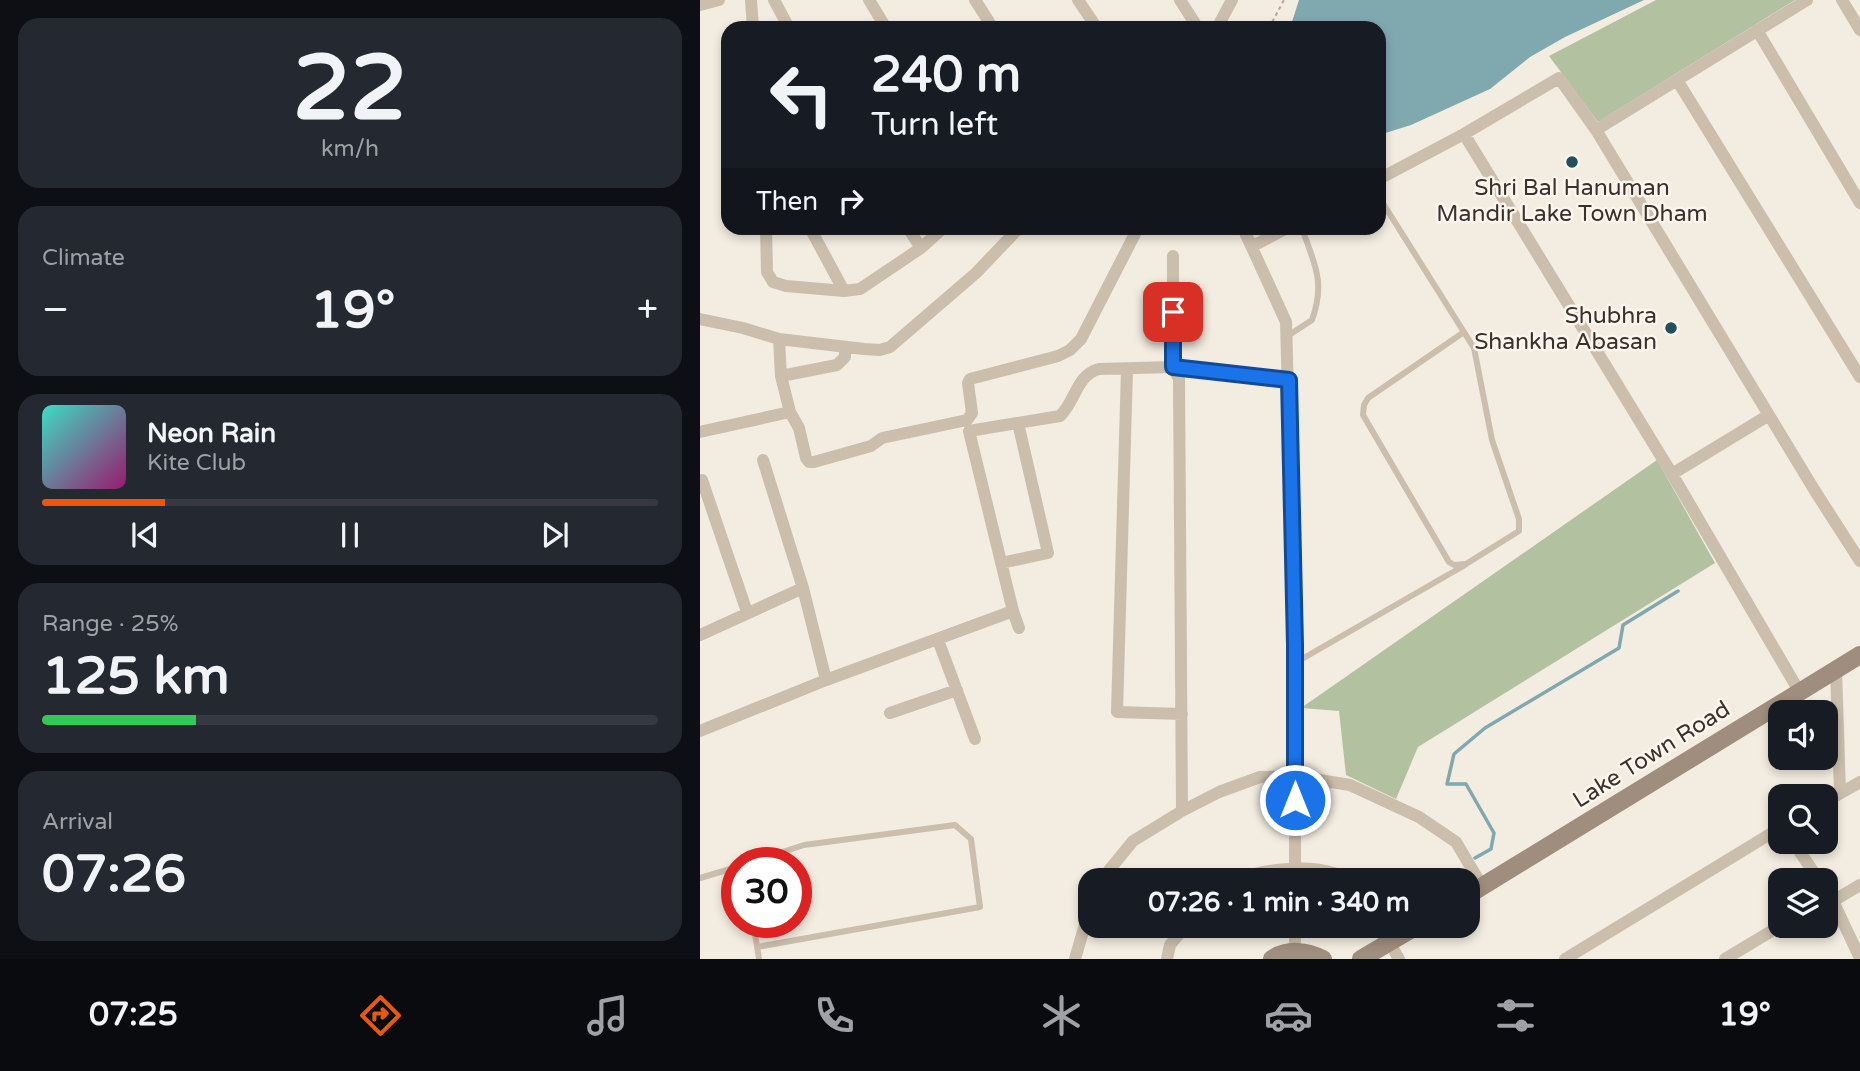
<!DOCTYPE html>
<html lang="en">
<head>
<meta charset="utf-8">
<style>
  body { margin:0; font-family:"Varela Round",sans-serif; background:#242831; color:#f1f3f6; height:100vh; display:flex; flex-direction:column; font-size:26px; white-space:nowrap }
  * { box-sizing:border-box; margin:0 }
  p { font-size:23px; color:#9ea1a6 }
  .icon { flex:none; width:38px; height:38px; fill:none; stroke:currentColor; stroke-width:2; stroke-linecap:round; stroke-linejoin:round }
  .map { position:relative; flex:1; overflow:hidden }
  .drawer { display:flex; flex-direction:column; gap:18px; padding:18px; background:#0d0f14; width:700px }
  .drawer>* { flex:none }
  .top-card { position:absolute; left:21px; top:21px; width:665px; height:214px; border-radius:21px; box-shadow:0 4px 10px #0003; background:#171b24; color:#f1f3f6; overflow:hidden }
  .controls { position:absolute; left:1068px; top:700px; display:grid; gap:14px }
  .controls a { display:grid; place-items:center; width:70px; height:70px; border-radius:14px; background:#171b24; box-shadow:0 4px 10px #0003; font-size:35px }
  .speed { position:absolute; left:21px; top:847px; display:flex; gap:14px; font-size:35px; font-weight:700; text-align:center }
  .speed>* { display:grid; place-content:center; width:91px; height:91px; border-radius:50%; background:#171b24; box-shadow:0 4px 10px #0003; line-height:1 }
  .speed .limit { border:10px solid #d22; background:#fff; color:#111 }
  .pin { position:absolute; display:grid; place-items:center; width:60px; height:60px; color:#fff; margin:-30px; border-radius:14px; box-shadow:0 4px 10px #0006 }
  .me { position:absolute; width:77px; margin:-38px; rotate:0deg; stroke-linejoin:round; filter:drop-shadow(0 0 5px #0008) }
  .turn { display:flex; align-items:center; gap:24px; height:147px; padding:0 35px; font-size:32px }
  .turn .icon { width:91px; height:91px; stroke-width:2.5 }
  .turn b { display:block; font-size:49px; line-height:60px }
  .then { display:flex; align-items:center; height:66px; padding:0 35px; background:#0003; gap:14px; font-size:26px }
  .big { font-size:52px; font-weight:700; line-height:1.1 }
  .drawer .widget { flex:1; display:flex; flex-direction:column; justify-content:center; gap:10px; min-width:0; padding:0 24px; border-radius:21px; background:#242831 }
  .drawer .dial { align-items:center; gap:0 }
  .dial b { font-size:91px; line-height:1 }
  .song { display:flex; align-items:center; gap:21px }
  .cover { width:84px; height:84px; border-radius:10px; background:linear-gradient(135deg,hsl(170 70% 55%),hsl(320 70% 35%)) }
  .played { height:7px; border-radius:4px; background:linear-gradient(90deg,#ea580c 20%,#363941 20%) }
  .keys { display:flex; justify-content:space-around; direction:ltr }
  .heat { display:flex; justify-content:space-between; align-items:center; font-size:38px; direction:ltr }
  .charge { height:10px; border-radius:5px; background:linear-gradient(90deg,#34c759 25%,#363941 0) }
  .trip { position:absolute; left:378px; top:868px; width:402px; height:70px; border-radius:21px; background:#171b24; box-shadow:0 4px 10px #0003; font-weight:700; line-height:70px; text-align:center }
  .tab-bar { display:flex; height:112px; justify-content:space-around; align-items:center; background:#090b0e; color:#9ea1a6 }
  .tab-bar .icon { width:49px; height:49px }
  .tab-bar .active { color:#ea580c }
  .tab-bar b { font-size:32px; color:#f1f3f6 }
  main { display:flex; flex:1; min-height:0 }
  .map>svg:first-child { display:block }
  .green { fill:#b2c2a0 }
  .water { fill:#7fa8af }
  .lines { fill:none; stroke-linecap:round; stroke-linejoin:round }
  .stream { stroke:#7fa8af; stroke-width:3.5 }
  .path { stroke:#b7a896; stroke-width:2; stroke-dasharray:3.5 3.5; stroke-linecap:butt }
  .lane { stroke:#cbbeac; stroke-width:6 }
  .street { stroke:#cbbeac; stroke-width:12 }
  .secondary { stroke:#9f8d7d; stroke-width:18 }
  .route-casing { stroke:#114b97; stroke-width:18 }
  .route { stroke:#1a73e8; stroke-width:12 }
  .poi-dot { fill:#214f5a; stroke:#faf6ed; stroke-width:2.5 }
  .labels { text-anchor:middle; stroke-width:5; stroke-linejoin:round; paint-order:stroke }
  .poi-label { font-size:23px; fill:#39312b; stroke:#faf6ed }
  .street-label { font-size:23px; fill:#39312b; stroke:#faf6ed }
</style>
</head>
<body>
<main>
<section class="drawer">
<div class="widget dial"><b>22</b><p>km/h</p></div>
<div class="widget"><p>Climate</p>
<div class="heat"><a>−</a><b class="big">19°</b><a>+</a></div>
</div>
<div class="widget">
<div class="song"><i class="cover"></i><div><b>Neon Rain</b><p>Kite Club</p></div></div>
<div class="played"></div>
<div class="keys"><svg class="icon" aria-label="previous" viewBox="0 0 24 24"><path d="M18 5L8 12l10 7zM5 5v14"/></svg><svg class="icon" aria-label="pause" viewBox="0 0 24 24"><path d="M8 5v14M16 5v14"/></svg><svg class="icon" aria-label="next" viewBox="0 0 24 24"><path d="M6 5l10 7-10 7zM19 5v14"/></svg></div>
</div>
<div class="widget"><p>Range · 25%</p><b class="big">125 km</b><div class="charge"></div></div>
<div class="widget"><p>Arrival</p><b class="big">07:26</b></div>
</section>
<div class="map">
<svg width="1160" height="959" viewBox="0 0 1160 959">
  <rect width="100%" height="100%" fill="#f3ece0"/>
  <!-- green -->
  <path class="green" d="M956 0H1095L898 122 849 56Z
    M957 460 1015 563 718 747 696 799 646 775 639 711 601 708Z"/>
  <!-- water -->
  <path class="water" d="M599 0H944L865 37 830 57 790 89 711 125 679 135V28H590Z"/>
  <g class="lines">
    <!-- stream -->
    <path class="stream" d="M775 858 791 849 794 833 766 784H747L754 754 785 728 919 648 923 625 978 591"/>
    <!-- path -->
    <path class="path" d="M569 28 584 0"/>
    <!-- lane -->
    <path class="lane" d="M679 197 774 348 792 440 819 519V531L766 564 754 565 749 562 663 415 664 405 668 398 764 332
      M586 337 612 320C626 281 614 264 602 228
      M595 663 765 565
      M49 863 104 845 255 825 271 839 280 907 57 947
      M0 878 37 867
      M53 922 59 959"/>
    <!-- street -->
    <path class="street" d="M51 0 53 28
      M74 0 89 28
      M169 0 186 28
      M275 0 293 28
      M378 0 397 28
      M480 0 498 28
      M1142 0 1160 30
      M0 5 19 0
      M517 28 532 0
      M1057 30 1160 203
      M977 80 1160 377
      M896 130 1107 0
      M764 134 972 474 1099 691
      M679 179 764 134 859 78 896 130 1115 491 1160 561
      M66 228 67 272 73 282 86 286 144 291 160 289 221 248 243 228
      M110 228 144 291
      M208 228 221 248
      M543 228 586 322 595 645V880
      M553 246 587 228
      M473 256V367L479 379 482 811
      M0 319 43 328 79 339 164 349 180 350 190 347 276 273 319 228
      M79 339 81 376 90 412
      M427 370 417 712 482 714
      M81 376 137 365 145 357V348
      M0 432 90 412 99 428 106 458 109 462H114L171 446 182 438 267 420 272 413 268 383 270 379 358 356 370 350 381 339 438 228
      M63 460 103 588 126 680
      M972 474 1069 415
      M2 480 47 612
      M301 563 348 553 318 423
      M319 628 313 611 269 431 360 416C376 401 376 375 399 369L473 367 589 380
      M0 635 103 588
      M238 640 275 739
      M1136 669 1140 793
      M190 713 257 690
      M0 731 126 680 313 611
      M1125 802 1160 782
      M1093 842 1119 880
      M401 880 433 841 482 811 519 792 560 777 595 776 650 785 719 817 756 842 782 886
      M541 880C558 869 606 866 625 871 635 873 644 877 653 880
      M1125 890 1133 901 1160 958
      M1133 901 1160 885
      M689 942 699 959
      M595 951V926
      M375 959 390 907
      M467 959 470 945 486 926
      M865 959 1080 828
      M1025 959 1080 926"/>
    <!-- secondary -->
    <path class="secondary" d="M768 895 1160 655
      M572 959C588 948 607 951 623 959
      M661 959 717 926"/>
  </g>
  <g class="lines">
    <!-- route casing -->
    <g class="route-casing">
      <path id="route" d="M473 312V367L589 380 595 645V800"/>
    </g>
    <!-- route -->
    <use href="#route" class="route"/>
  </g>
  <!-- markers -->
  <g class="poi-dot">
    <circle cx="872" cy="162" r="7"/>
    <circle cx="971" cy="328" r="7"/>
  </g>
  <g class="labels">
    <!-- poi labels -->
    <g class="poi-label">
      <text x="872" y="195">Shri Bal Hanuman<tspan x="872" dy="26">Mandir Lake Town Dham</tspan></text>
      <text x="957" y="323" text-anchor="end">Shubhra<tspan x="957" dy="26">Shankha Abasan</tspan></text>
    </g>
    <!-- street labels -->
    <g class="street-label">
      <text transform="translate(951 754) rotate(-32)" y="8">Lake Town Road</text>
    </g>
  </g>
</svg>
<div class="controls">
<a><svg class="icon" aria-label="sound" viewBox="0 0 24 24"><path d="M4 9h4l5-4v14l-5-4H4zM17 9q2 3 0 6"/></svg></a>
<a><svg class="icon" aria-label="search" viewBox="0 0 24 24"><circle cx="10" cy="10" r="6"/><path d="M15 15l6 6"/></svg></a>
<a><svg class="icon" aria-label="layers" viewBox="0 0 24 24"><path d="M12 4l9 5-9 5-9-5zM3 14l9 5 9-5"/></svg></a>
</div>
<div class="speed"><div class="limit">30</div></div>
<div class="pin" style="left:473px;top:312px;background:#d93025"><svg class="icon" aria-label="arrive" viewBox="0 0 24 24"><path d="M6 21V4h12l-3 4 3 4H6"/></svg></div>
<svg class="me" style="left:595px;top:800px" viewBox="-20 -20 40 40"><circle r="17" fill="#1a73e8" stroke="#fff" stroke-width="3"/><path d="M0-11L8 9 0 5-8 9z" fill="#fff"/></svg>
<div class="trip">07:26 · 1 min · 340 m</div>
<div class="top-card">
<div class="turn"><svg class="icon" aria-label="left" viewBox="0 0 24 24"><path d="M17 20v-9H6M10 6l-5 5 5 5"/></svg><div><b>240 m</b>Turn left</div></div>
<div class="then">Then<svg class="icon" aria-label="right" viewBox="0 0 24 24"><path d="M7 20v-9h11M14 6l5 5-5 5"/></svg></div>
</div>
</div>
</main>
<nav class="tab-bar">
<b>07:25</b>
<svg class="icon active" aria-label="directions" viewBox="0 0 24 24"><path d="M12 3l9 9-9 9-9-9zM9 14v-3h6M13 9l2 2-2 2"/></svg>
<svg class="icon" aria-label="music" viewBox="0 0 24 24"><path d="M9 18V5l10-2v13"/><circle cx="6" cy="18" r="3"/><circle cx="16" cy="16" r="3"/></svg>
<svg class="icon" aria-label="phone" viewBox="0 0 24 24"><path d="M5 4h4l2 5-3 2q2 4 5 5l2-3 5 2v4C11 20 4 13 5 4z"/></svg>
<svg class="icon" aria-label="climate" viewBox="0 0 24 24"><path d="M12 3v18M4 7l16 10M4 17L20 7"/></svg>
<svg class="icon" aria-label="car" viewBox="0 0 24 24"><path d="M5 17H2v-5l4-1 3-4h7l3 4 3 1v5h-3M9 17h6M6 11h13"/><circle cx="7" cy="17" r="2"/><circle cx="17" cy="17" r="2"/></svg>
<svg class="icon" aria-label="filters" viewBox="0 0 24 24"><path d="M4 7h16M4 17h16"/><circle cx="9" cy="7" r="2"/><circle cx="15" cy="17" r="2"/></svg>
<b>19°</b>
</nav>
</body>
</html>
